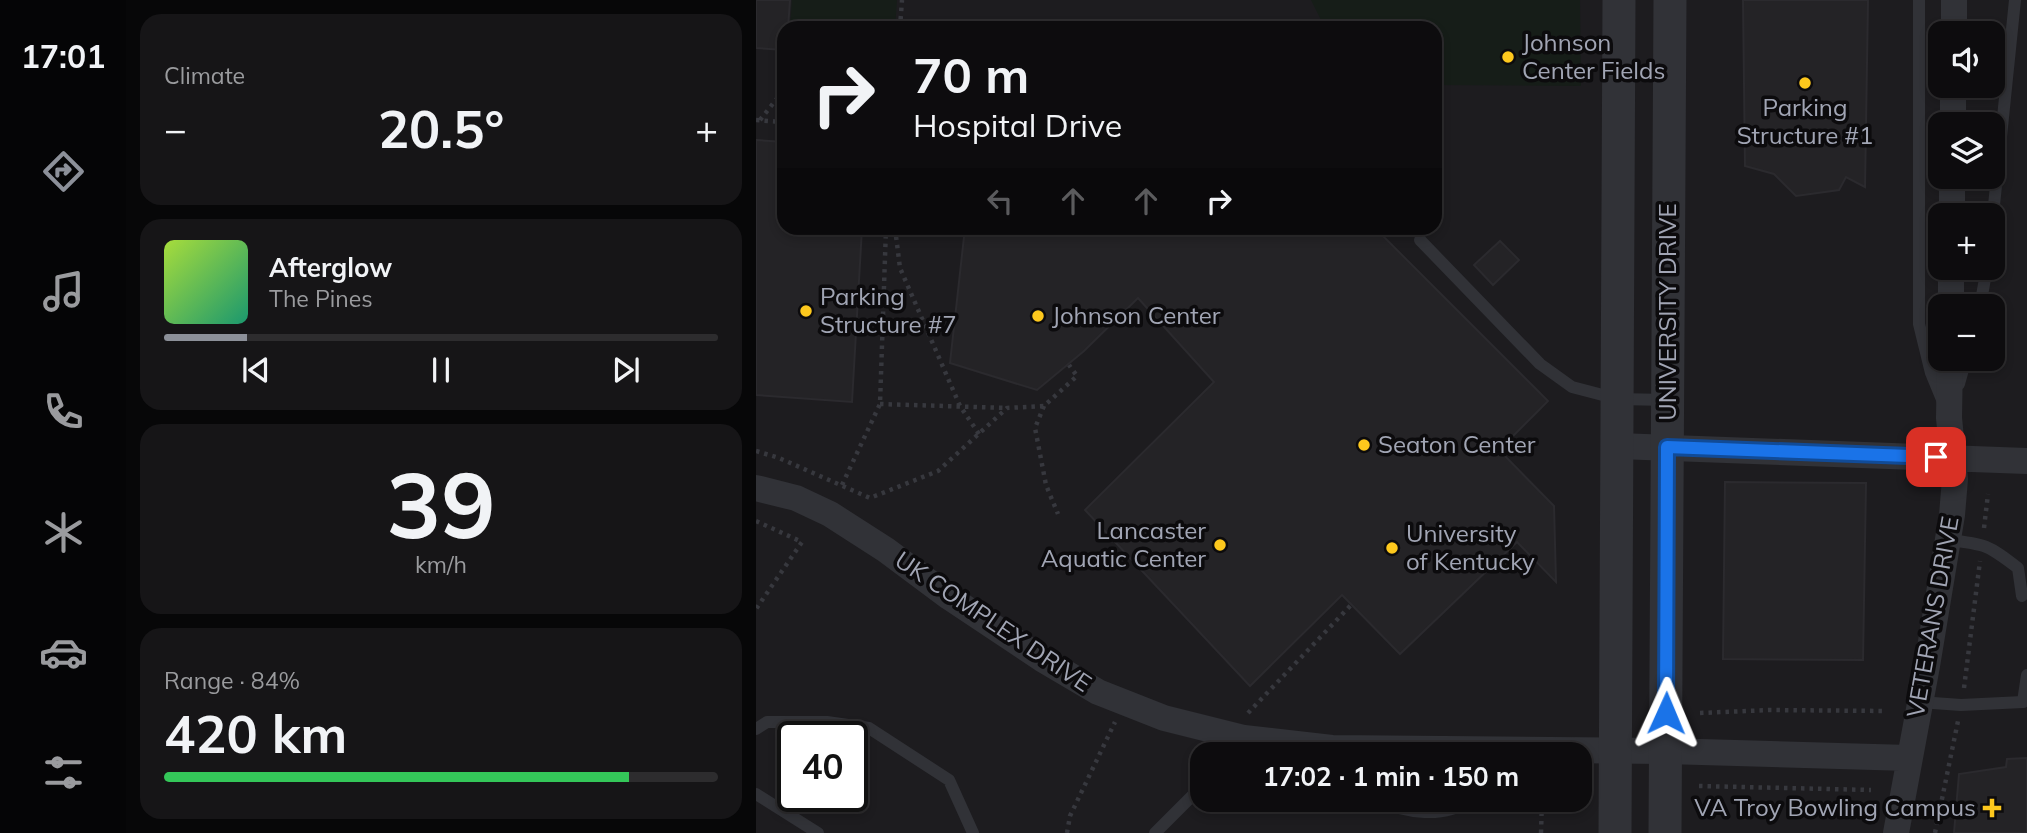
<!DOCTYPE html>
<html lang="en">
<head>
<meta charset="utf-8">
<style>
  body { margin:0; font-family:Mulish,sans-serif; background:#161517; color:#f1f3f6; height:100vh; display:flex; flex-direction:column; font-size:26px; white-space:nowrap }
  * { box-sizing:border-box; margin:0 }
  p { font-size:23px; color:#9a9b9e }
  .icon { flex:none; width:38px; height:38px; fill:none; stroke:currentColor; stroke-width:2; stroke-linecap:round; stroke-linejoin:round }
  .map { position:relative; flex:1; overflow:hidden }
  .panel { display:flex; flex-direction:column; gap:14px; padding:14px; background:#070708; width:630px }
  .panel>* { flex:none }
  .banner { position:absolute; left:21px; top:21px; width:665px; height:214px; border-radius:21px; box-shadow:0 4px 10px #0003,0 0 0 2px #2d2c2e; background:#0d0c0e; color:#f1f3f6; overflow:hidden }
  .fabs { position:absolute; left:1172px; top:21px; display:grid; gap:14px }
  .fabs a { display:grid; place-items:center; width:77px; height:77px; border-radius:14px; background:#0d0c0e; box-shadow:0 4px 10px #0003,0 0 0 2px #2d2c2e; font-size:35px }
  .speed { position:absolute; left:21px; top:721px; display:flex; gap:14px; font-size:35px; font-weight:700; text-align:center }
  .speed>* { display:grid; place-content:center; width:91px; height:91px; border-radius:50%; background:#0d0c0e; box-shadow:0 4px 10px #0003,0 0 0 2px #2d2c2e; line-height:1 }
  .speed .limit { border:4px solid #111; border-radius:10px; background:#fff; color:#111 }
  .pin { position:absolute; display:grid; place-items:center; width:60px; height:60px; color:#fff; margin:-30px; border-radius:14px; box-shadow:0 4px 10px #0006 }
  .me { position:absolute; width:77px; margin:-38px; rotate:1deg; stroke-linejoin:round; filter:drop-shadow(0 0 5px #0008) }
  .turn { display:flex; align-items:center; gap:24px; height:147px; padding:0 21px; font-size:32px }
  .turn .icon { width:91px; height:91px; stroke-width:2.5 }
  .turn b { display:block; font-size:49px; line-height:60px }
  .lanes { display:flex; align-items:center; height:66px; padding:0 21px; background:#0003; justify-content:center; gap:35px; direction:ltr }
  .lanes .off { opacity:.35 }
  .big { font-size:52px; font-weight:700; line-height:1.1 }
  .panel .tile { flex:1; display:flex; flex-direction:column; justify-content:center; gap:10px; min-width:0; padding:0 24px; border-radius:21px; background:#161517 }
  .panel .dial { align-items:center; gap:0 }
  .dial b { font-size:91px; line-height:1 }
  .song { display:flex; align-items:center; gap:21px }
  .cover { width:84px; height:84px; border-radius:10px; background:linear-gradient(135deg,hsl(80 70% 55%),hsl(160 70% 35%)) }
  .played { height:7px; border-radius:4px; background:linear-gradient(90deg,#8c9099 15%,#2d2c2e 15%) }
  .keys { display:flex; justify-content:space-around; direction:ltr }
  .heat { display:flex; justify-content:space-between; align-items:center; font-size:38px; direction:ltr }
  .charge { height:10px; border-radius:5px; background:linear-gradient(90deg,#34c759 84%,#2d2c2e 0) }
  .trip { position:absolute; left:434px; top:742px; width:402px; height:70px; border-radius:21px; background:#0d0c0e; box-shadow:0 4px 10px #0003,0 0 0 2px #2d2c2e; font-weight:700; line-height:70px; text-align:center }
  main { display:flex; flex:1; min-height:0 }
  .menu { display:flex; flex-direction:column; width:126px; justify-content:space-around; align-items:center; background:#050506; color:#9a9b9e }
  .menu .icon { width:49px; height:49px }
  .menu .on { color:#8c9099 }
  .menu b { font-size:32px; color:#f1f3f6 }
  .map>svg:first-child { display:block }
  .built { fill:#1d1c1f; fill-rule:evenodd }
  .green { fill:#161d18 }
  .building { fill:#242326; stroke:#2b2a2e; stroke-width:2 }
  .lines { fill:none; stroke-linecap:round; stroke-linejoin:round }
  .path { stroke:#37383e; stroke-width:4.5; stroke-dasharray:3.5 5; stroke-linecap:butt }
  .service { stroke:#313237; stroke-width:12 }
  .minor { stroke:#313237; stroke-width:26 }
  .tertiary { stroke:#313237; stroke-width:33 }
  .route-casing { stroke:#114b97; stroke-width:18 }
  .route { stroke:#1a73e8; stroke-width:12 }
  .poi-dot { fill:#fdc81d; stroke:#0c0b0d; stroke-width:2.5 }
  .labels { text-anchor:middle; stroke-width:7; stroke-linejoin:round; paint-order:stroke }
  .poi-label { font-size:24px; fill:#a1a5b4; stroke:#0c0b0d; text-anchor:start }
  .street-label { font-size:24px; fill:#a1a5b4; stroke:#0c0b0d }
</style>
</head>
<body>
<main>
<nav class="menu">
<b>17:01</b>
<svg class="icon on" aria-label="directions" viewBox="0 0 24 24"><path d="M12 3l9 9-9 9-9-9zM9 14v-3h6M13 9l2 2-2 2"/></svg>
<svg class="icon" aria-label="music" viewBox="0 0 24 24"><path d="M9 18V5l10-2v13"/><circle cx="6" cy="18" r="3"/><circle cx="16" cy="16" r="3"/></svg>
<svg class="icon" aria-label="phone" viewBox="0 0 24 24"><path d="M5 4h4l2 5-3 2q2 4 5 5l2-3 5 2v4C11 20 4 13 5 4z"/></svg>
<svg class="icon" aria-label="climate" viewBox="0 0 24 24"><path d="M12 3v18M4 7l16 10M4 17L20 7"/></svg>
<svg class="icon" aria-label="car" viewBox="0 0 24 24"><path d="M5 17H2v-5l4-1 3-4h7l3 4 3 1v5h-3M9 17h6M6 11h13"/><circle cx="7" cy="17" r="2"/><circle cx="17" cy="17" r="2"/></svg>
<svg class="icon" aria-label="filters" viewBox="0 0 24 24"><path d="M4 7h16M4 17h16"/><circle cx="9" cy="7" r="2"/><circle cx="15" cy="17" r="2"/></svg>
</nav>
<section class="panel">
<div class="tile"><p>Climate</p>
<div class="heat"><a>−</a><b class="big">20.5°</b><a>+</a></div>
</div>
<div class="tile">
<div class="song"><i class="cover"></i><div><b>Afterglow</b><p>The Pines</p></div></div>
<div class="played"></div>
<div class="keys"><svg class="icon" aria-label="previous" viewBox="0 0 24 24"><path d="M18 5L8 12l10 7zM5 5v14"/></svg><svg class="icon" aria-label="pause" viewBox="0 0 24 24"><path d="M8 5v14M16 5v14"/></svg><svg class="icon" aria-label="next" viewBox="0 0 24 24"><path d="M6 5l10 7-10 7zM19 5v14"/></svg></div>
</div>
<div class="tile dial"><b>39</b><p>km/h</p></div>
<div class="tile"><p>Range · 84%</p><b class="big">420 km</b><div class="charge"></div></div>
</section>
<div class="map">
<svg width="1271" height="833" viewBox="0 0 1271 833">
  <rect width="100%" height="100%" fill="#111012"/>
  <!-- built -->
  <path class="built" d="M0 0H1271V833H0ZM28 28H679V228H28ZM1185 33H1237V86H1185ZM1185 124H1237V177H1185ZM1185 215H1237V268H1185ZM1185 306H1237V359H1185ZM37 737H96V796H37ZM446 754H824V800H446Z"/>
  <!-- green -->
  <path class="green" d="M36 0H141L139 28H34Z
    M555 0H824L825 86 679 85V28H569Z"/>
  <!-- building -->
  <path class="building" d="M0 0H34L32 28H28V50L0 48Z
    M987 0H1112L1109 187 1090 177 1083 190 1040 196 1018 174 989 166Z
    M0 140 28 142V228H106L96 402 0 395Z
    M209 228H638L628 237 792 401 743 450 798 506 800 582 761 542 644 654 586 595 494 686 329 510 458 382 382 298 328 351 281 390 194 363Z
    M744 241 763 260 737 285 718 265Z
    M969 482 1110 483 1107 660 967 659Z
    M1271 758V833H1198L1203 774 1250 767 1251 759Z"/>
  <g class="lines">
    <!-- path -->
    <path class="path" d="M144 28 146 0
      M0 120 25 122 28 91
      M4 120 27 91
      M139 228 144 268 204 406 223 434
      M124 404 251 408
      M288 406 279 428 290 485 302 514
      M0 451 23 458 114 498 182 471 251 408 288 406 321 376 313 365
      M86 485 124 404 130 228
      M0 521 46 542 0 609
      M1228 528 1232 494
      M1208 688 1224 561
      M492 713 596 604
      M944 713 1014 710 1130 711
      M943 786 1115 790
      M311 833 314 816 359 722
      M785 833 786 800
      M1179 833 1202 721"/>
    <!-- service -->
    <path class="service" d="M1163 0V324L1175 373 1187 402
      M1237 215 1259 0
      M664 240 784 364 816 387 862 399 911 400
      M1224 306 1231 268
      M1203 384 1210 359
      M1192 540C1230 544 1232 545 1262 568L1266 596
      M1163 702 1205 705 1267 702 1271 675
      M0 729 11 722H71L113 728 193 780 217 833
      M468 754 474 735
      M0 794 62 833
      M621 800C650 813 687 819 715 800
      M399 833 446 786"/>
    <!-- minor -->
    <path class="minor" d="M1198 33V0
      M1197 124V86
      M1196 215V177
      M1195 306V268
      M862 446 1271 461
      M0 488 40 498 74 514 130 550 193 597 286 659 342 692 408 718 488 738 576 748 910 751 1153 758
      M1140 833 1171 666 1196 515 1199 479 1193 418 1194 359"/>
    <!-- tertiary -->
    <path class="tertiary" d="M859 833 863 0
      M909 833 914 0"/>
  </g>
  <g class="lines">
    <!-- route casing -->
    <g class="route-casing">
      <path id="route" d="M910 713 911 447 1180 457"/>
    </g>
    <!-- route -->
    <use href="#route" class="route"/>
  </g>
  <!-- markers -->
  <g class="poi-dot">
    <circle cx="752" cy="57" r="7"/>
    <circle cx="1049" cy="83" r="7"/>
    <circle cx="50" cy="311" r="7"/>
    <circle cx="282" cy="316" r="7"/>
    <circle cx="608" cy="445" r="7"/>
    <circle cx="464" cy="545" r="7"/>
    <circle cx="636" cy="548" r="7"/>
    <path d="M1232.5 797.5h7v7h7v7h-7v7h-7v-7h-7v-7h7z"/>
  </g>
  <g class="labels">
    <!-- poi labels -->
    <g class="poi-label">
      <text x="766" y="51">Johnson<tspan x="766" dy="28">Center Fields</tspan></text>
      <text x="1049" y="116" text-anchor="middle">Parking<tspan x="1049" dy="28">Structure #1</tspan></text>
      <text x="64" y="305">Parking<tspan x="64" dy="28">Structure #7</tspan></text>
      <text x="296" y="324">Johnson Center</text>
      <text x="622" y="453">Seaton Center</text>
      <text x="450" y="539" text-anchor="end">Lancaster<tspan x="450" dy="28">Aquatic Center</tspan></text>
      <text x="650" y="542">University<tspan x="650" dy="28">of Kentucky</tspan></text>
      <text x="1220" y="816" text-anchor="end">VA Troy Bowling Campus</text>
    </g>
    <!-- street labels -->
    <g class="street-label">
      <text transform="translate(912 312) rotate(-90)" y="8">UNIVERSITY DRIVE</text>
      <text transform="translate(1177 617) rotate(-80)" y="8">VETERANS DRIVE</text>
      <text transform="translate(237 622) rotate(34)" y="8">UK COMPLEX DRIVE</text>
    </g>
  </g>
</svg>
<div class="fabs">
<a><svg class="icon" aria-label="sound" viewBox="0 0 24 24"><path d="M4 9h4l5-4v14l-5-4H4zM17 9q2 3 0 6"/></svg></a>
<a><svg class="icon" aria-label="layers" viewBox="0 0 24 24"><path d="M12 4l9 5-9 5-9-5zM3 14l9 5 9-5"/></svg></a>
<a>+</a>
<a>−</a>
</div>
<div class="speed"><div class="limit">40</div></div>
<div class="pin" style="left:1180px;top:457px;background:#d93025"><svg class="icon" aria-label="arrive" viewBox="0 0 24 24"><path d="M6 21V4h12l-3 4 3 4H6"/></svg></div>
<svg class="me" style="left:910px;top:713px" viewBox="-20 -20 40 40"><path d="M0-17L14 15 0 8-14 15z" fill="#1a73e8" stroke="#fff" stroke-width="4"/></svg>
<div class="trip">17:02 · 1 min · 150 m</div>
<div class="banner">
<div class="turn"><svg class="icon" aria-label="right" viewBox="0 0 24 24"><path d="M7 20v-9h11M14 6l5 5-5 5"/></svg><div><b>70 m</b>Hospital Drive</div></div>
<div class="lanes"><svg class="icon off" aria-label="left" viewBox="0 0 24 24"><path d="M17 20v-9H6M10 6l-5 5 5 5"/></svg><svg class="icon off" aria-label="ahead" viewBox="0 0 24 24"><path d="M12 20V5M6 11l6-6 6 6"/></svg><svg class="icon off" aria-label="ahead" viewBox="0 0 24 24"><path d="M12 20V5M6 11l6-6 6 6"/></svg><svg class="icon" aria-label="right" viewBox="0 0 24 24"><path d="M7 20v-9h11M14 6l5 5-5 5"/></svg></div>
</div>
</div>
</main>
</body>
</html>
